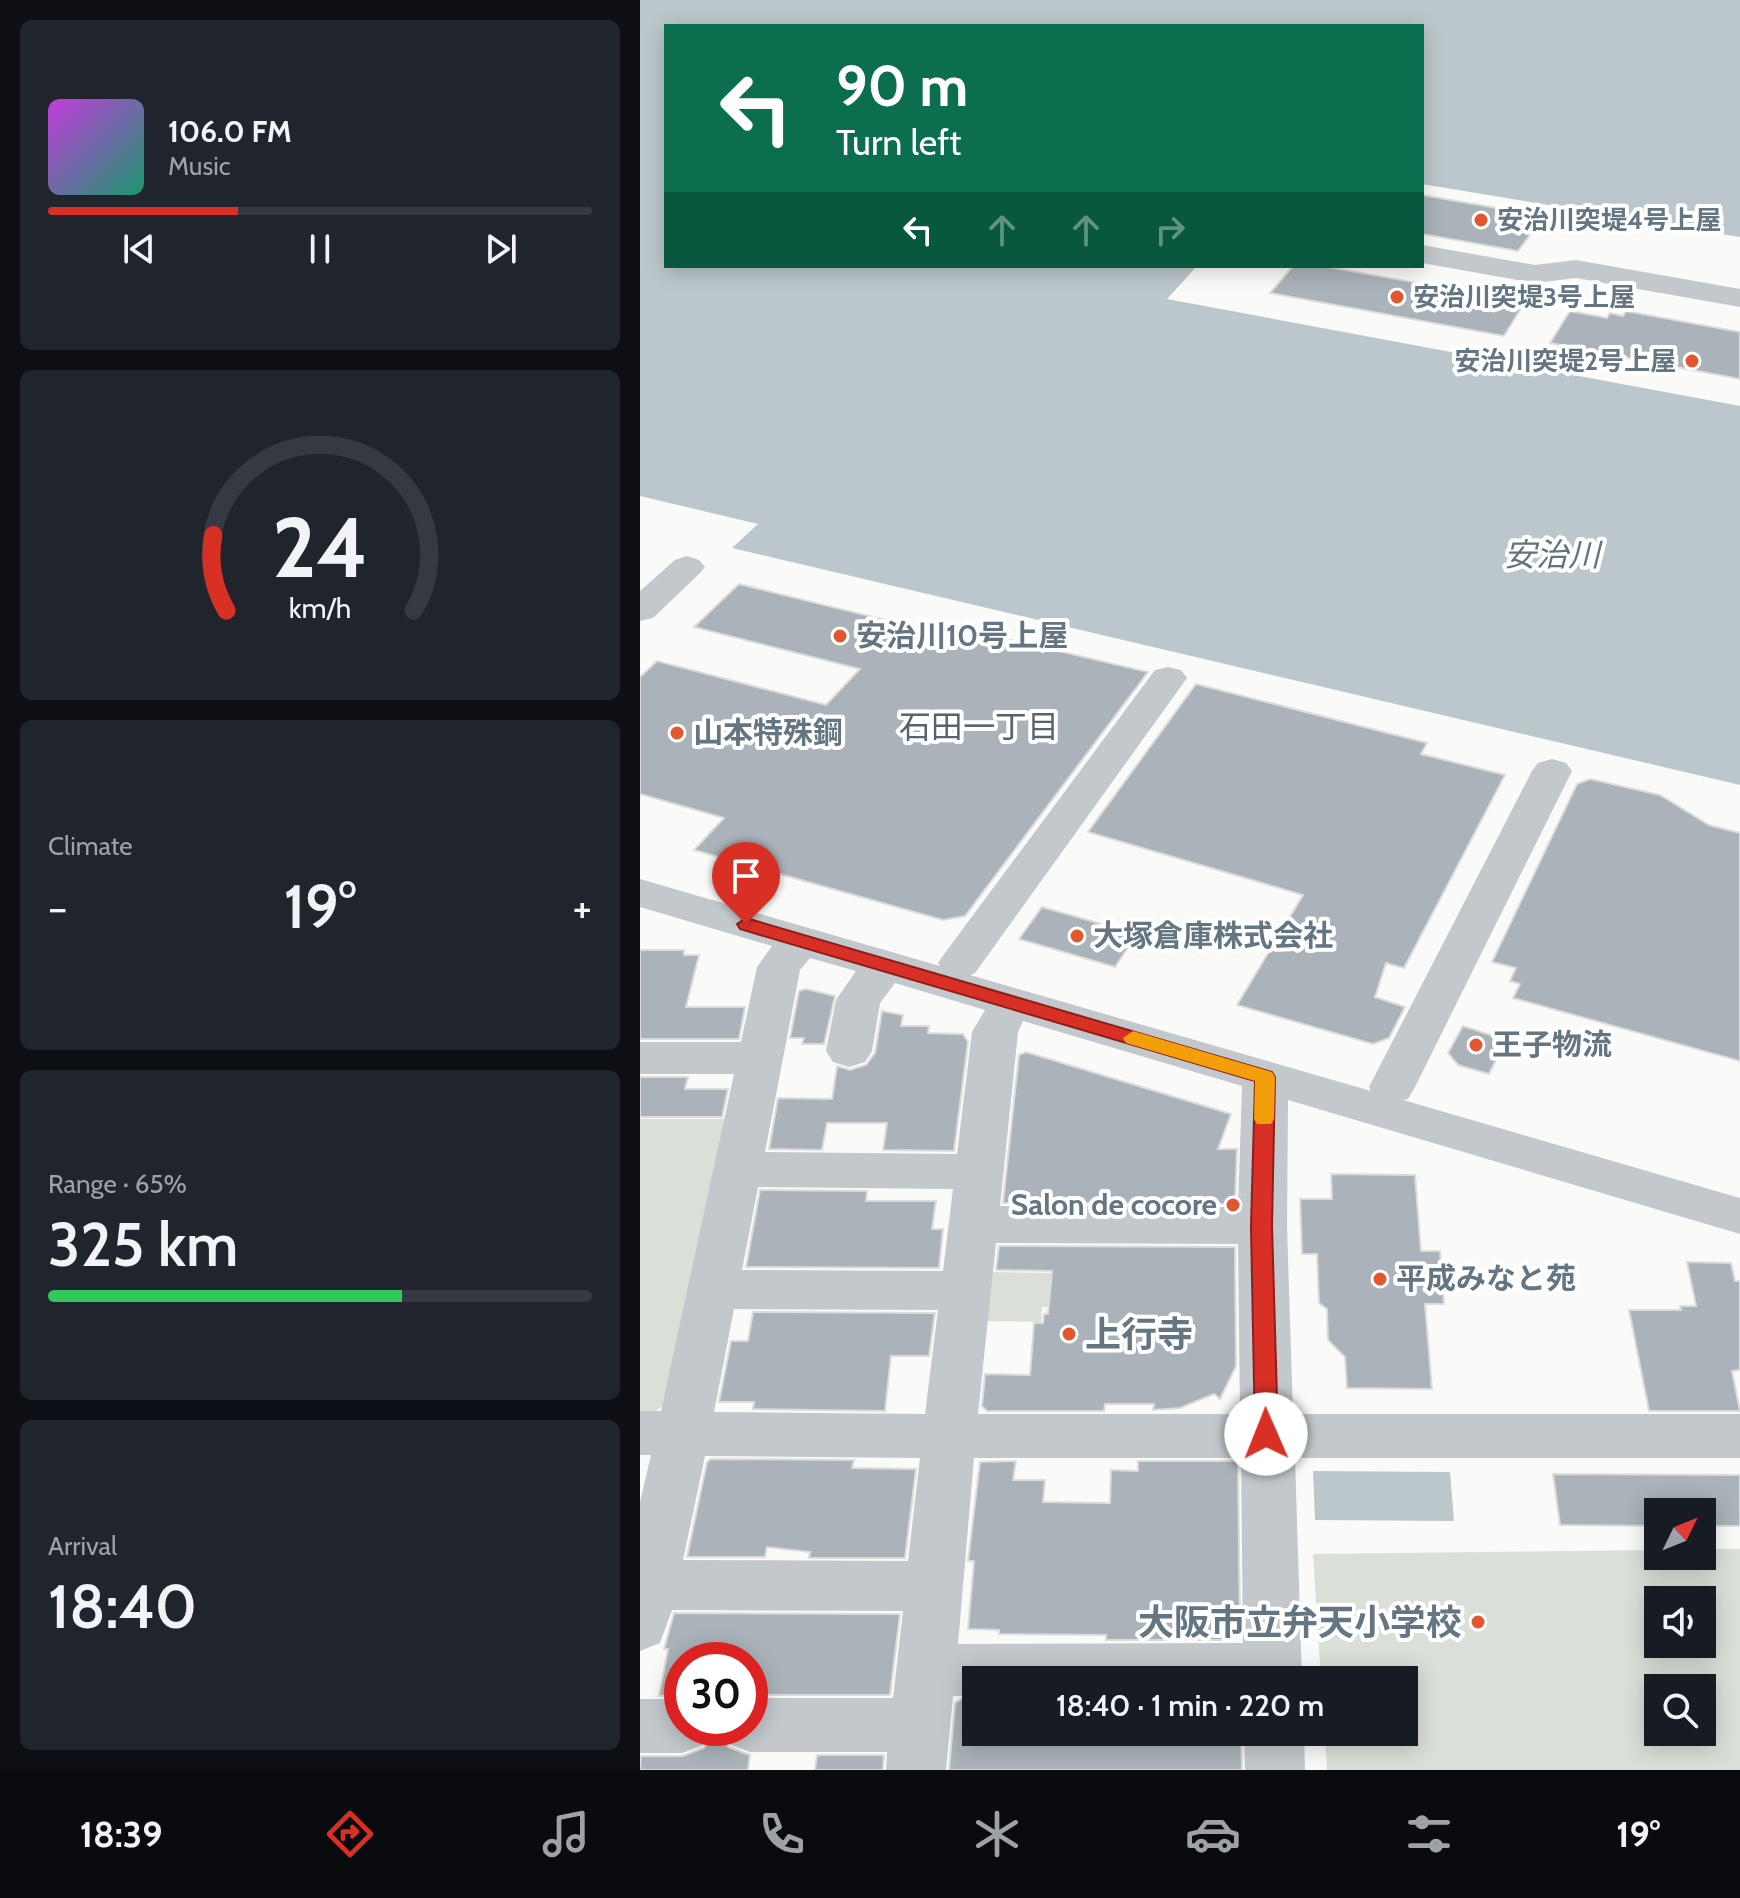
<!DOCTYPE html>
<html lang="en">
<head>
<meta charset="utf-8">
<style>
  body { margin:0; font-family:Cabin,"Noto Sans JP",sans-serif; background:#20242c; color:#f1f3f6; height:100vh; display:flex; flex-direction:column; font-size:30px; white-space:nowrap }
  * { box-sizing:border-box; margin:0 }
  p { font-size:26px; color:#9ea1a6 }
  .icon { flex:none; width:44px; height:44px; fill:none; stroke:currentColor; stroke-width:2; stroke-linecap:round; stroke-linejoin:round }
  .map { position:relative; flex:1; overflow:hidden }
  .panel { display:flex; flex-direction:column; gap:20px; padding:20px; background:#0d0f14; width:640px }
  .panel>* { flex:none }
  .guide { position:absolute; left:24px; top:24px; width:760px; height:244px; border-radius:0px; box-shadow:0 4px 20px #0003; background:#0b6e4f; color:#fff; overflow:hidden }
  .needle { width:52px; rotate:47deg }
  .buttons { position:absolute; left:1004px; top:1498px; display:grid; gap:16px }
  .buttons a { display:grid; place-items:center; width:72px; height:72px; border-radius:0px; background:#171b24; box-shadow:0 4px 20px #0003; font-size:40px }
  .speed { position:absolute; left:24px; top:1642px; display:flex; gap:16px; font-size:40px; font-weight:700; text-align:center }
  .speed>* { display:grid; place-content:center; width:104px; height:104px; border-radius:50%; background:#171b24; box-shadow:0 4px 20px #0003; line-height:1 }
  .speed .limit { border:12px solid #d22; background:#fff; color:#111 }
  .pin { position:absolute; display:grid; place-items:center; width:68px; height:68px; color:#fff; margin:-82px -34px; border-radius:50% 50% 50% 0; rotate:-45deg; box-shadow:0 0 8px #0007 }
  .pin .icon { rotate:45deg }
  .me { position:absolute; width:88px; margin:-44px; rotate:359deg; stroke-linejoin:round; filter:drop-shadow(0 0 6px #0008) }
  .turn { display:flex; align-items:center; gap:28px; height:168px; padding:0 40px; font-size:36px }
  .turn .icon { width:104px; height:104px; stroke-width:2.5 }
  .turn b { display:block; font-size:56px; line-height:68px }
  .lanes { display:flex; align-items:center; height:76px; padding:0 40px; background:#0003; justify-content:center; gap:40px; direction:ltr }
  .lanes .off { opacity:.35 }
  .big { font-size:60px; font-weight:600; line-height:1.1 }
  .panel .widget { flex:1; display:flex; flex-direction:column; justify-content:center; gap:12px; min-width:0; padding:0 28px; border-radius:12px; background:#20242c }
  .panel .dial { align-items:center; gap:0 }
  .dial svg { height:208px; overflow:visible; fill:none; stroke:#363941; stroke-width:7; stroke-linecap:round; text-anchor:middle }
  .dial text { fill:#f1f3f6; stroke:none }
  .song { display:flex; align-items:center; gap:24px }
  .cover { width:96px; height:96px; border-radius:12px; background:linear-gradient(135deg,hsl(290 70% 55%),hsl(160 70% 35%)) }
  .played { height:8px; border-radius:4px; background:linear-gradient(90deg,#d93025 35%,#363941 35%) }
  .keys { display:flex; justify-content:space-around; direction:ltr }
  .heat { display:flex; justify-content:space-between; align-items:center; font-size:44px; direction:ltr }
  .charge { height:12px; border-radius:6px; background:linear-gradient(90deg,#34c759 65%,#363941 0) }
  .trip { position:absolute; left:322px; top:1666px; width:456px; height:80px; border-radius:0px; background:#171b24; box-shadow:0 4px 20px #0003; font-weight:600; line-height:80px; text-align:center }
  .dock { display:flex; height:128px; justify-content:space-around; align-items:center; background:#090b0e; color:#9ea1a6 }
  .dock .icon { width:56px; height:56px }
  .dock .current { color:#d93025 }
  .dock b { font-size:36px; color:#f1f3f6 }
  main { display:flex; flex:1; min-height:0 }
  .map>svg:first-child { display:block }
  .green { fill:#dadfd7; fill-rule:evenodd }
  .water { fill:#bbc7cb }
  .building { fill:#aab3b9; stroke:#dcdcda; stroke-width:2 }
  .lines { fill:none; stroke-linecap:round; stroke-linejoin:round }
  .minor { fill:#c3c8cc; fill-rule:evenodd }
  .route { fill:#d93025; stroke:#8d1f18; stroke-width:2 }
  .slow { fill:#f59e0b }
  .poi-dot { fill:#e4572e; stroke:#fff; stroke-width:3 }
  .labels { text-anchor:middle; stroke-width:8; stroke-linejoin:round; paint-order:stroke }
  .far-poi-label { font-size:26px; font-weight:bold; fill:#657683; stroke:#fff; text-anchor:start }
  .poi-label { font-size:30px; font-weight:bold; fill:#657683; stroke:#fff; text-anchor:start }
  .water-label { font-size:32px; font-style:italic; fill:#60757c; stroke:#fff }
  .neighbourhood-label { font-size:32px; fill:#57646e; stroke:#fff }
  .near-poi-label { font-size:36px; font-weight:bold; fill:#657683; stroke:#fff; text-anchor:start }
</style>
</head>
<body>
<main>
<section class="panel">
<div class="widget">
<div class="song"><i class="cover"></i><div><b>106.0 FM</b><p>Music</p></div></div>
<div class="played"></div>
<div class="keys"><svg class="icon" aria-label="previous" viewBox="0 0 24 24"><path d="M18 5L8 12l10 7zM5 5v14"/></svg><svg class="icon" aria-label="pause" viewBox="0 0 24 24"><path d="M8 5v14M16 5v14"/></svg><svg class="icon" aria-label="next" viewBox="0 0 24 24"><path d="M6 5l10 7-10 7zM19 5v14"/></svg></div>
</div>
<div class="widget dial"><svg viewBox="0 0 100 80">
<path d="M14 69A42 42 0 1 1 86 69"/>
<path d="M14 69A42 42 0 0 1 9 40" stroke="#d93025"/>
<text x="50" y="56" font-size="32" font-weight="700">24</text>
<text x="50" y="72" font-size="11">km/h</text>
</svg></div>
<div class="widget"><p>Climate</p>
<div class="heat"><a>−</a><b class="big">19°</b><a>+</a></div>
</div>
<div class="widget"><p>Range · 65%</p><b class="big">325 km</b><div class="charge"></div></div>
<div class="widget"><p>Arrival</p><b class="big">18:40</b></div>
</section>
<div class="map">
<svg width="1100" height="1770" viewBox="0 0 1100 1770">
  <rect width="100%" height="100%" fill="#fafaf8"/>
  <!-- green -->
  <path class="green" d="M0 1119H87L27 1403 7 1417 0 1416Z
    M351 1272 470 1274 469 1307H402L401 1322 346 1321Z
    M1062 1549H1100V1770H687L685 1732H764V1680H681L673 1554 1018 1550V1556H1062ZM1018 1600H1062V1644H1018ZM1018 1688H1062V1732H1018Z"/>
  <!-- water -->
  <path class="water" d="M0 0H1100V237L782 184V26H26V266H557L527 299 1100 406V785L92 548 118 524 0 496Z
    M673 1471 810 1472 814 1521 675 1520Z"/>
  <!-- building -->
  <path class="building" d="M782 195 904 216 878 251 782 234Z
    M653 266H683L885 302 864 336 630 293Z
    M930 311 967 318 970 313 983 316 986 311 1100 332V379L910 343Z
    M99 584 355 647 363 638 508 672 325 916 303 920 54 850 84 818 0 794V677L17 661 186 705 220 669 54 627Z
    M556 684 787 743 781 754 865 775 764 968 746 963 735 997 765 1007 749 1038 733 1044 597 1005 663 895 448 832Z
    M950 779 1020 795 1069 825 1100 833V1061L873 998 880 984 870 981 876 968 852 962 937 784Z
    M402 907 497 934 475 967 379 939Z
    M0 950H44V955H59L46 1007H105L99 1039H0Z
    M166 989 195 996 184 1044H162L164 1038H150L159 991Z
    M242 1011 263 1015 261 1026H289L288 1033 323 1034 328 1042 314 1151 243 1150 247 1123H187L182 1150 129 1149 138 1098 192 1099 197 1066 210 1070 226 1065 235 1053Z
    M823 1026 866 1040 849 1074 818 1065 808 1053Z
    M386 1052 591 1114 578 1149H597L595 1204 363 1203 379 1055Z
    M0 1077H48L45 1089H88L82 1117H0Z
    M691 1174 775 1175 781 1251H800L804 1304H785L792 1389 707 1388 705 1357 688 1340 687 1309 679 1303 677 1254H662L660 1199H692Z
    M120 1190 227 1191 226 1201H296L292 1229H303L299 1268 106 1267Z
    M359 1246 595 1247 596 1366 580 1399 574 1394 540 1408 513 1410 514 1404H465L464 1411H347L342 1406 345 1374 390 1375 394 1323H403L404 1314H408L412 1271 356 1270Z
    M1047 1262 1091 1263 1095 1281H1100V1370L1092 1371 1100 1411H1009L989 1310H1041L1040 1306H1056Z
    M113 1312 295 1313 289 1356H251L245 1411 113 1409 114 1402H79L91 1341H108Z
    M71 1459 214 1460 212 1468 276 1469 265 1558H169L170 1552 127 1547 125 1557H47L67 1462Z
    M376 1461 373 1480H405L403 1502 470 1503 471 1470 498 1471V1461H598L600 1631H593L592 1640H466V1635L359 1634V1630L328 1629 334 1561H328L340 1462Z
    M913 1474 1100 1475V1526H1062V1512H1018V1526L920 1525Z
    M34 1613 260 1614 250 1695H110V1660H42V1696H19L28 1649H24Z
    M321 1699H336V1732H601L602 1770H309L315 1703Z
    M69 1739H83L88 1747 110 1755 108 1770H0L1 1756H43L64 1748Z
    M177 1755H244L243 1770H175Z"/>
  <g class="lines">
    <!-- minor -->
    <path class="minor" d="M782 245 895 265 936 260 1100 289V307L936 278 895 283 782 263Z
      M47 556 59 560 65 567 59 574 13 618 0 621V591L35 560Z
      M528 667 541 670 547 678 335 973 330 975 731 1091 729 1087 892 771 898 763 912 759 926 763 932 771 775 1087 768 1099 763 1100 1100 1198V1234L648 1100 647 1226 653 1414H1100V1458H655L662 1680H336V1696H313L306 1770H246L247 1752H110L89 1744 81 1728H110V1698H253L263 1611 32 1610 20 1643 0 1651V1502L11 1455H0V1411H21L94 1074H0V1042H101L117 967 132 946 0 907V879L300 966 298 963 305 953 515 670ZM170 958 216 971 196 1000 186 1051 193 1062 209 1067 225 1062 232 1051 240 1003 255 983 345 1010 332 1032 317 1154 125 1152 160 970ZM383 1021 602 1086 598 1207 360 1206 378 1032ZM118 1187 313 1189 303 1271 102 1270ZM356 1243 598 1244 600 1414H338ZM94 1309 298 1310 285 1414 74 1412ZM65 1456 280 1458 268 1561 43 1560ZM334 1458H601L603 1643 318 1644Z
      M0 1699H42V1728H71L63 1745 42 1753H0Z
      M604 1732H664L665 1770H605Z"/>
  </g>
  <!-- route -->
  <path class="route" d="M106 918 632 1072 635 1077 632 1226 638 1434 634 1441 626 1444 618 1441 615 1434 611 1226 615 1081 100 929 97 924Z"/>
  <!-- slow -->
  <path class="slow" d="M493 1031 632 1072 635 1077 634 1119 631 1124H617L614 1119 615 1081 486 1043 483 1038Z"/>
  <!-- markers -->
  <g class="poi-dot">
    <circle cx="841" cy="220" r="8"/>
    <circle cx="757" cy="297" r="8"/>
    <circle cx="1052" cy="361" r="8"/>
    <circle cx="200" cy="636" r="8"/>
    <circle cx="37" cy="733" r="8"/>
    <circle cx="437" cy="936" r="8"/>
    <circle cx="836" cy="1045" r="8"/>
    <circle cx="593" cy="1205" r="8"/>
    <circle cx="740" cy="1279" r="8"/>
    <circle cx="429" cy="1334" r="8"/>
    <circle cx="838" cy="1622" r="8"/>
  </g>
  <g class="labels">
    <!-- far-poi labels -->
    <g class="far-poi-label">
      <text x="857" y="229">安治川突堤4号上屋</text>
      <text x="773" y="306">安治川突堤3号上屋</text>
      <text x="1036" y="370" text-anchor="end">安治川突堤2号上屋</text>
    </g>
    <!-- poi labels -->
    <g class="poi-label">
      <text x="216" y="646">安治川10号上屋</text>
      <text x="53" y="743">山本特殊鋼</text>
      <text x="453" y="946">大塚倉庫株式会社</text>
      <text x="852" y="1055">王子物流</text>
      <text x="577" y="1215" text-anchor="end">Salon de cocore</text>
      <text x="756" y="1289">平成みなと苑</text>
    </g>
    <!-- water labels -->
    <g class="water-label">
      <text x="912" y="566">安治川</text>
    </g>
    <!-- neighbourhood labels -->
    <g class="neighbourhood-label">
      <text x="339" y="738">石田一丁目</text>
    </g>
    <!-- near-poi labels -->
    <g class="near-poi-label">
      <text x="445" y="1347">上行寺</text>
      <text x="822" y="1635" text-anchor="end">大阪市立弁天小学校</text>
    </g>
  </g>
</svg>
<div class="buttons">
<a><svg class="needle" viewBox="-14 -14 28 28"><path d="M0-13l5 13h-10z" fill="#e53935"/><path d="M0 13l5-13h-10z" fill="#9ea1a6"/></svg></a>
<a><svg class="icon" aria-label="sound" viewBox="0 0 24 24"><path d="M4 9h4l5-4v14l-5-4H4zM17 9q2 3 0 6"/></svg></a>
<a><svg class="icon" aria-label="search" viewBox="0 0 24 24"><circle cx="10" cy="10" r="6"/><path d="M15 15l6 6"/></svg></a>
</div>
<div class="speed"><div class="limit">30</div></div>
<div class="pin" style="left:106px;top:924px;background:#d93025"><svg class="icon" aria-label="arrive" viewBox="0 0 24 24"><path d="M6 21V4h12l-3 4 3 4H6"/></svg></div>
<svg class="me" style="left:626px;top:1434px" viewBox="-20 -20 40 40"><circle r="19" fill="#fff"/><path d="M0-13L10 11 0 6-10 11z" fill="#d93025"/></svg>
<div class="trip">18:40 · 1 min · 220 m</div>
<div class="guide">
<div class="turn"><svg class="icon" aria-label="left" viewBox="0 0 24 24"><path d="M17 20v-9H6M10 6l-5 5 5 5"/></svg><div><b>90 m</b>Turn left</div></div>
<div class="lanes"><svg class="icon" aria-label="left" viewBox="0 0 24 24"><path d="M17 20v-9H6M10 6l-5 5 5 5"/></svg><svg class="icon off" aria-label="ahead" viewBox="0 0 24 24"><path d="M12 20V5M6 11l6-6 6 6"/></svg><svg class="icon off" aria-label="ahead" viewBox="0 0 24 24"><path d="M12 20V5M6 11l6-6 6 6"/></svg><svg class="icon off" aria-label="right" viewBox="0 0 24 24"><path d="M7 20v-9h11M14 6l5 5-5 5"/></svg></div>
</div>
</div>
</main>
<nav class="dock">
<b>18:39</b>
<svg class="icon current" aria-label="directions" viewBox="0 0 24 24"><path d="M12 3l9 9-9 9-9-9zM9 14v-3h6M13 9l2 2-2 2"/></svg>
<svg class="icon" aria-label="music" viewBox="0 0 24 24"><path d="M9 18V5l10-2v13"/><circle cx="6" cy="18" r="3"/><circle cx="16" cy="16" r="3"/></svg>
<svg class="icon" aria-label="phone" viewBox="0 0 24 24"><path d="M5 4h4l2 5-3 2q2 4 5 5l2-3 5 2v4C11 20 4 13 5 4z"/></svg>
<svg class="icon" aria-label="climate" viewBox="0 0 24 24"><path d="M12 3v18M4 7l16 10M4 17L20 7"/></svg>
<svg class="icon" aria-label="car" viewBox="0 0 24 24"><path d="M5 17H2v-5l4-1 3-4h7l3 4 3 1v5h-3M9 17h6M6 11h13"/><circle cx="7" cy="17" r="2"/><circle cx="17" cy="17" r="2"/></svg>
<svg class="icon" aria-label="filters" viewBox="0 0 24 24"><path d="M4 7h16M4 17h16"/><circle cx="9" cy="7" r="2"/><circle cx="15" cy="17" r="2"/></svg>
<b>19°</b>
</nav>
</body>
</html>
